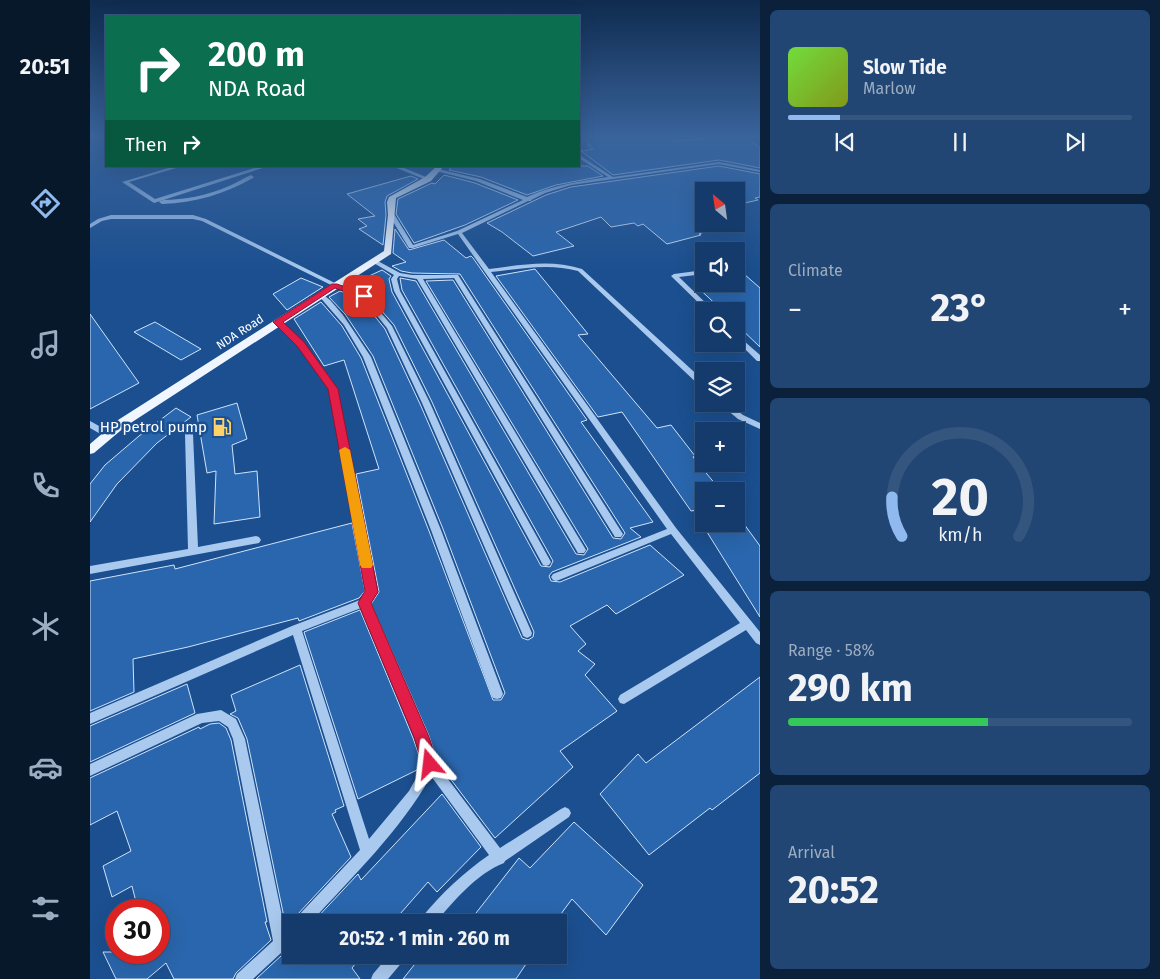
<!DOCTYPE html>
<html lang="en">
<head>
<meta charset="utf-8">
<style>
  body { margin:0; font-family:"Fira Sans",sans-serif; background:#214673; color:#f1f3f6; height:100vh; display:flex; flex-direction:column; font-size:19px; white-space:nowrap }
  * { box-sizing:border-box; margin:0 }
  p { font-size:16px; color:#9dadc1 }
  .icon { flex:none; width:28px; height:28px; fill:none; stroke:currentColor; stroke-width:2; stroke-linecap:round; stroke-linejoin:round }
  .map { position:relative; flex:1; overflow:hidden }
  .panel { display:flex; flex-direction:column; gap:10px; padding:10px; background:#0b203b; width:400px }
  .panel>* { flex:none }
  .top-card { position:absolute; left:15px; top:15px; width:475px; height:152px; border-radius:0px; box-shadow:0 5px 20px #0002,0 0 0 1px #33557e; background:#0b6e4f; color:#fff; overflow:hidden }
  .needle { width:32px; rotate:331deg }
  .buttons { position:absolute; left:605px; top:182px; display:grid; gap:10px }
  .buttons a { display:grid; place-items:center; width:50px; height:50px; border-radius:0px; background:#143b6b; box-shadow:0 5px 20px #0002,0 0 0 1px #33557e; font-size:25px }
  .speed { position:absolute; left:15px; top:899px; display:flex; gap:10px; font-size:25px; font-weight:700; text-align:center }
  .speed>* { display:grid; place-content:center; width:65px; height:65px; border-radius:50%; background:#143b6b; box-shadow:0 5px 20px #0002,0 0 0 1px #33557e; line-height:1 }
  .speed .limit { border:8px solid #d22; background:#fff; color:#111 }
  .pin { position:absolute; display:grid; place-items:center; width:42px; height:42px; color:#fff; margin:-21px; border-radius:10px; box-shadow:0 2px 8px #0006 }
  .me { position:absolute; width:55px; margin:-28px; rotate:343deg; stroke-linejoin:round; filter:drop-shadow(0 0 4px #0008) }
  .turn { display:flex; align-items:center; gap:18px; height:105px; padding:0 20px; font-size:22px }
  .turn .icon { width:65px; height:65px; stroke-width:2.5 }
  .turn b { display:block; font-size:35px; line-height:42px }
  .then { display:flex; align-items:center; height:48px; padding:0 20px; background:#0003; gap:10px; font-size:19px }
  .big { font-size:38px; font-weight:700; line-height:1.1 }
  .panel .widget { flex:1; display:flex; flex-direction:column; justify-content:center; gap:8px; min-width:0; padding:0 18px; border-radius:8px; background:#214673 }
  .panel .dial { align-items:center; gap:0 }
  .dial svg { height:130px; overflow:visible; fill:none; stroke:#33557e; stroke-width:7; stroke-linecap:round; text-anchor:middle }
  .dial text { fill:#f1f3f6; stroke:none }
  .song { display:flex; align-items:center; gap:15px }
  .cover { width:60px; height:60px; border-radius:8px; background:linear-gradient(135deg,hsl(100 70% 55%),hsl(70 70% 35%)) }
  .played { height:5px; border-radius:2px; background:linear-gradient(90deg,#90b9f0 15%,#33557e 15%) }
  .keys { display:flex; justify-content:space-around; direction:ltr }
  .heat { display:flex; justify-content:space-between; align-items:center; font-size:28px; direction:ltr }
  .charge { height:8px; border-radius:4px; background:linear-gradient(90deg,#34c759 58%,#33557e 0) }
  .trip { position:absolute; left:192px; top:914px; width:285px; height:50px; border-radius:0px; background:#143b6b; box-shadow:0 5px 20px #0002,0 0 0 1px #33557e; font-weight:700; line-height:50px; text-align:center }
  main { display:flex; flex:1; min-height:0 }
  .tabs { display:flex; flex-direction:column; width:90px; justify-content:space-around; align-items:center; background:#08182b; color:#9dadc1 }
  .tabs .icon { width:35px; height:35px }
  .tabs .selected { color:#90b9f0 }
  .tabs b { font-size:22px; color:#f1f3f6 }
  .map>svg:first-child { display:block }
  .building { fill:#2a66ad; stroke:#cfe3fa }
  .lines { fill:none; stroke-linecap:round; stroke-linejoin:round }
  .minor { fill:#a9c9ee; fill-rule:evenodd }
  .major { fill:#f0f6ff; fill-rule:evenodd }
  .route { fill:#e11d48; stroke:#92132f }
  .slow { fill:#f59e0b }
  .labels { text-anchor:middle; stroke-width:5; stroke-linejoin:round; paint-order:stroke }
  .far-street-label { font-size:12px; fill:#fff; stroke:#1b4f8f }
  .poi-label { font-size:15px; fill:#fff; stroke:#1b4f8f; text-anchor:end }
</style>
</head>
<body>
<main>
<nav class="tabs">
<b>20:51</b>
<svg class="icon selected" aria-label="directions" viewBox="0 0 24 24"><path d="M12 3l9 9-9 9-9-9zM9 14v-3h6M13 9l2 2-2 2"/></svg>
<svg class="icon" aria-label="music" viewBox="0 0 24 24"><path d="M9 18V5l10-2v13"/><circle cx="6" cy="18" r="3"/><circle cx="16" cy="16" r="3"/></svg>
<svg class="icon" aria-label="phone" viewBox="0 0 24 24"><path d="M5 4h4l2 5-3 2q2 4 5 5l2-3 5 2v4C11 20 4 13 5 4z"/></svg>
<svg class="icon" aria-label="climate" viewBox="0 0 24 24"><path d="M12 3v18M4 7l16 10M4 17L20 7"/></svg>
<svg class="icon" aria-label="car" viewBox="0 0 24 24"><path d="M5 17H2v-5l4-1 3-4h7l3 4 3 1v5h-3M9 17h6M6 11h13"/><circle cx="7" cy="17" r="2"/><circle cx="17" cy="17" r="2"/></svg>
<svg class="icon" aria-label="filters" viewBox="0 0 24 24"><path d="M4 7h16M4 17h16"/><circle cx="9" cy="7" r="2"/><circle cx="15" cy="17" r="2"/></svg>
</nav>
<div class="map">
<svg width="670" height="979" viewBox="0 0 670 979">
  <rect width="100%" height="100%" fill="#1b4f8f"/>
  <!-- building -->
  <path class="building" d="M490 136H573L582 141 654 136 670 148V168L629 160 523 175 491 151 503 149 497 145H501Z
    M362 166H498L513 176 466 185 437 195 391 177 359 170Z
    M629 166 670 174V197L665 198 668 200 646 205V191H619L614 188V232L609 234 611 235 577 244 553 224 548 226 544 223 521 227 511 217 466 232 484 246 443 256 412 232 397 223 456 195 481 187Z
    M354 175 385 183 428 200 375 225 324 243 306 214 308 199 342 183 345 184Z
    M321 176 328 179 297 196 295 202 296 215 293 245 269 229 277 226 268 219 285 216 257 194Z
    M305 229 319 250 354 240 376 258 381 256 383 258 497 420 491 422 563 522 540 528 551 537 462 572 459 576 461 581 470 582 560 545 594 575 526 614 517 605 480 626 496 644 488 651 505 664 495 675 527 711 470 751 483 767 405 838 347 761 339 736 281 604 289 592 266 474 289 469 254 360 234 366 204 319 231 302 252 326 271 358 339 531 403 700H411L415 693 353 529 283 356 255 314 239 297 250 291 271 299 295 329 330 404 432 638 438 640 443 637 444 632 342 402 304 325 277 294 257 286 292 270 301 276 299 279 302 292 451 566 460 567 463 561 312 290 310 278 326 281 486 554 494 555 498 549 336 281 363 280 523 538 531 539 535 533 370 274 322 273 311 271 302 266 316 262 303 253Z
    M646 267 670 288V347L646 324V311H633L604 284H646Z
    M445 269 498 334 488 335 567 428 581 425 605 456 603 457 631 491H614V509L601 511 532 412 508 417 406 276Z
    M211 278 233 287 197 310 183 294Z
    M0 314 49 383 0 409Z
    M65 322 111 349 91 360 44 332Z
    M147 403 157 439 142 445 145 474 167 471 170 517 124 524 126 471 117 473 107 415Z
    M86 408 101 417 67 443 27 484 0 522V484L15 465 49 436Z
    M262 523 275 591 269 598 209 621 208 618 98 647 43 659 44 692 0 711V581L84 565 85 569Z
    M612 524H654L670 546V617Z
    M270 610 323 738 332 764 329 769 268 799 214 632Z
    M210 665 254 806 245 810 246 812 242 814 261 857 206 916 203 922H195L157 739 148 718 140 714 146 711 141 695Z
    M670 677V773L622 810 620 808 559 855 510 794 548 754 556 763Z
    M97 684 105 713 0 762V726Z
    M129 723 136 728 141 740 177 922H175L181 940 146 973 143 979H84L76 963 57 979H26L13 952H69V910H48L42 886 22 897 13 866 41 851 27 811 0 825V778L109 727 110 729 120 724Z
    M352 794 391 847 347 892 338 882 303 922H223L268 874 271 880Z
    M484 822 553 885 516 935 482 899 465 922H379L429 858 440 868Z
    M192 955H272L262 968 270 979H166Z
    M332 955H442L426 979H313Z"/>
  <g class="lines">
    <!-- minor -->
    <path class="minor" d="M489 155 523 177 629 162 670 170V172L629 164 481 185 455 193 441 200V201H438L372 233 399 269C431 265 461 259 492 269L614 381V387H611L488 271C459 263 430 269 401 272L586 528 670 632V645L666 643 656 630 534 704 530 703 528 699 530 695 650 623 581 534 469 580 466 581 463 580 461 577 463 574 577 529 368 234 323 248H319L299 215 304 214 323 245 367 231 433 200 386 181 346 171V170L348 169 390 179 437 197C463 185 490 181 518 177L489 158Z
      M85 166H93L39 182 65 199 171 166H179L64 203 32 182Z
      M302 166H309L341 179 336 180Z
      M161 175 164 177 163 178C134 194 105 203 72 204L69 202 72 200C95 200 118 195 139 186 146 183 154 178 161 175Z
      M21 215H103L116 219 247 284 276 295 302 326 340 403 442 633 441 636 437 638 433 636 432 633 332 403 297 328 272 297 243 286 112 221 103 219H21L12 221 0 228V224L8 219Z
      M282 260H286L310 273 322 275H368L531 531 533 534 531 537H525L364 278 333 279 496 550 494 553H488L327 279 309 276 307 279 310 291 461 562 459 565 456 566 453 565 304 291 301 279 304 275 282 262Z
      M614 270V274L589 277 624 311H617L581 276 584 274Z
      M231 293 240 300 253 315 281 357 351 530 413 694 411 698 407 699 403 698 401 694 341 530 273 357 254 325 228 295Z
      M187 320 189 321 212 343 247 389 287 592 279 604 337 737 345 762 410 848 471 809 475 807 479 809 481 813 479 817 415 861 414 863C386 874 365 900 346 922H330L332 917C352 893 373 873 399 855L341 776C310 831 263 876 221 922H205L207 917 270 850 203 635 0 724V713L202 626 270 600 277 591 239 389 208 345 185 323 184 322ZM271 608 325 737 334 764 319 791 279 839 212 631Z
      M646 334 670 355V361H667L646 340Z
      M630 404H638L653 415 670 423V429L648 419Z
      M0 421 20 432 21 434 20 436H14L0 428Z
      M99 431 103 434 108 547 166 536 169 537 171 540 169 543 0 574V566L98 549 95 434Z
      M131 710 146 719 155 739 195 930 201 927C201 938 202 949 191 953L163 979H145L147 974 183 941 143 739 138 727 129 721 112 723 0 776V764L107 714Z
      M299 955H316L314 960 298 979H281L283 974Z"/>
    <!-- major -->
    <path class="major" d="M347 166H354L341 181 306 198 301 254 36 426 4 453 0 454V444L28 420 294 251 298 215 297 202 299 197 335 177Z"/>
  </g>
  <!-- sky -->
  <linearGradient id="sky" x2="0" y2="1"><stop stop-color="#0f2b4f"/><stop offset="0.5" stop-color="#39639b"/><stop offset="1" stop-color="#39639b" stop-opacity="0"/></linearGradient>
  <rect width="670" height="273" fill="url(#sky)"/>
  <!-- route -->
  <path class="route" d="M242 284H247L279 296 274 299 245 288 193 322 214 342 248 389 288 592 281 603 339 737 348 764 345 770 340 772 334 770 324 737 268 603 275 591 238 389 207 346 183 322Z"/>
  <!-- slow -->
  <path class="slow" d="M255 447 260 450 283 565 281 568H272L270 565 249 450Z"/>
  <!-- icons -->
  <defs>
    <g id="fuel-bare" transform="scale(1.5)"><path d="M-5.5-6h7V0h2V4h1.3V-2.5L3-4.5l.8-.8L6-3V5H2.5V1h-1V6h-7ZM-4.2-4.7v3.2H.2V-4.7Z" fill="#ffd166" stroke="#1b4f8f" stroke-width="2.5" paint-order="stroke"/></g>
  </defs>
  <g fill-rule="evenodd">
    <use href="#fuel-bare" x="132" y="427"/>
  </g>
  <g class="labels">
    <!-- far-street labels -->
    <g class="far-street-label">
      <text transform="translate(150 332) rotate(-33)" y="4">NDA Road</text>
    </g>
    <!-- poi labels -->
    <g class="poi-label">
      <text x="117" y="432">HP petrol pump</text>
    </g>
  </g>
</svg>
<div class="buttons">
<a><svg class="needle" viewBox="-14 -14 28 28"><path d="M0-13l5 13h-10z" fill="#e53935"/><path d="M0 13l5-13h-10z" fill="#9dadc1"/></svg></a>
<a><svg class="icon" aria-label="sound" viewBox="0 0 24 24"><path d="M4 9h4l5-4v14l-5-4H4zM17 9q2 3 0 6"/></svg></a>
<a><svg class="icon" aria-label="search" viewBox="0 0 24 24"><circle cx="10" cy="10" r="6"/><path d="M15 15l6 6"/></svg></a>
<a><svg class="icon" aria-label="layers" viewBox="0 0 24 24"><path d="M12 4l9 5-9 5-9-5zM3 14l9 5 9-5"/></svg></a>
<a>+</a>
<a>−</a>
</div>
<div class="speed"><div class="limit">30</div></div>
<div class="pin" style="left:274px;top:296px;background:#d93025"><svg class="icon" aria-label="arrive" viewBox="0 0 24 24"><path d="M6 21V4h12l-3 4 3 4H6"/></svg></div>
<svg class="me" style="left:340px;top:764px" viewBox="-20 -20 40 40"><path d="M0-17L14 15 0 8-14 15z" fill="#e11d48" stroke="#fff" stroke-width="4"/></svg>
<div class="trip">20:52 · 1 min · 260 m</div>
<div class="top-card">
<div class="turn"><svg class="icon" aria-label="right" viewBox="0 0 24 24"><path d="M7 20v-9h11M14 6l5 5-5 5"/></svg><div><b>200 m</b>NDA Road</div></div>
<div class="then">Then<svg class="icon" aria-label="right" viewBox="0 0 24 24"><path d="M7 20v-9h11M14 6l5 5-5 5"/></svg></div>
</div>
</div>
<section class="panel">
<div class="widget">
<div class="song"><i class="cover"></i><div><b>Slow Tide</b><p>Marlow</p></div></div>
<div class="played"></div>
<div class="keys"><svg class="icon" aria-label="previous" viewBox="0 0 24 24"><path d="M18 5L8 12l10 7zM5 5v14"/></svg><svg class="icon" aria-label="pause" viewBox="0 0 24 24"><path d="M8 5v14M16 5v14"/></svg><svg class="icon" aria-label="next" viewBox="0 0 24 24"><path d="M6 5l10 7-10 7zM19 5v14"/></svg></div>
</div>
<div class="widget"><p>Climate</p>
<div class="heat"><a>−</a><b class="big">23°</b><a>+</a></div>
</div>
<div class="widget dial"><svg viewBox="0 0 100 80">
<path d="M14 69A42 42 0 1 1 86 69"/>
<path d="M14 69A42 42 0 0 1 8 45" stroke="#90b9f0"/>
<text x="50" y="56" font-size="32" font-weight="700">20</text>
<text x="50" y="72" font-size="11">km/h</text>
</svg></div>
<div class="widget"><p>Range · 58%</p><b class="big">290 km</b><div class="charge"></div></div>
<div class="widget"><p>Arrival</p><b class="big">20:52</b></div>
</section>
</main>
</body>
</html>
